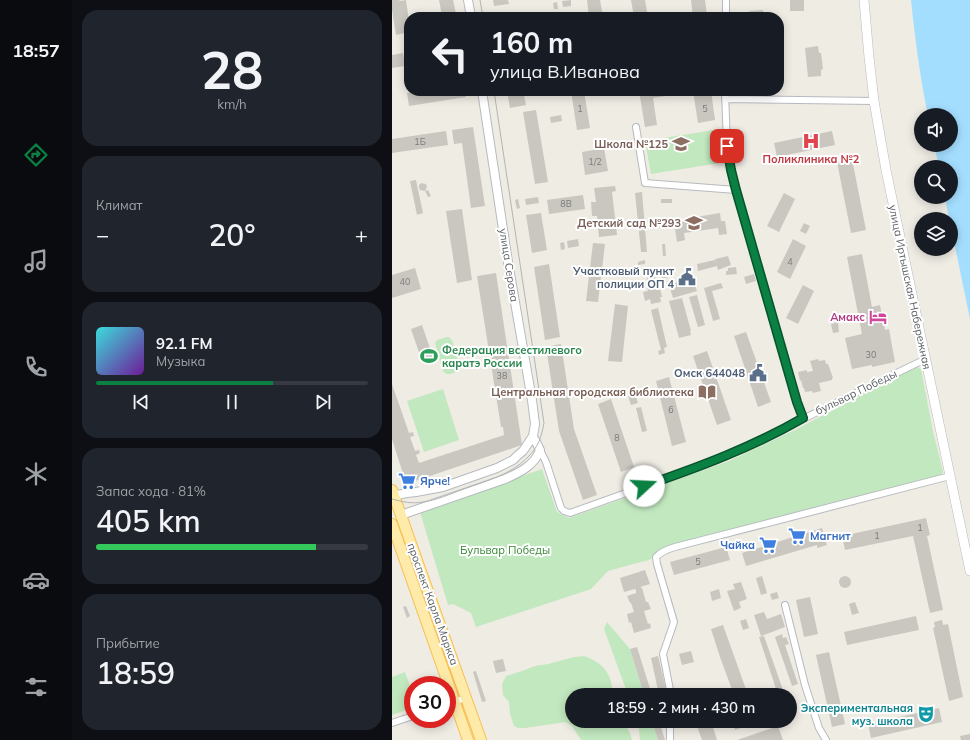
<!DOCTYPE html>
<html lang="ru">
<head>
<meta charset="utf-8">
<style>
  body { margin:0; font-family:Mulish,sans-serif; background:#20242c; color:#f1f3f6; height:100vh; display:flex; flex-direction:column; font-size:15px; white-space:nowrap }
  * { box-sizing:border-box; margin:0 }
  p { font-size:13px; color:#9ea1a6 }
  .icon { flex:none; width:22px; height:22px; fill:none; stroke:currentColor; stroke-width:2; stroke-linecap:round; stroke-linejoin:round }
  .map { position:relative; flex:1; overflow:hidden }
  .sheet { display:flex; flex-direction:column; gap:10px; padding:10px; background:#0d0f14; width:320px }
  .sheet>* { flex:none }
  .banner { position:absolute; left:12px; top:12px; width:380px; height:84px; border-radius:16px; box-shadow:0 2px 10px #0003; background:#171b24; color:#f1f3f6; overflow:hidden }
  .tools { position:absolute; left:522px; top:108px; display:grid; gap:8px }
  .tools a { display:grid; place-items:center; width:44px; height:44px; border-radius:50%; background:#171b24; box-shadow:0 2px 10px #0003; font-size:20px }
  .speed { position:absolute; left:12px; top:676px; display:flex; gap:8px; font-size:20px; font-weight:700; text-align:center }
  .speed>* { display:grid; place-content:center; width:52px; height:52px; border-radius:50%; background:#171b24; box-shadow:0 2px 10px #0003; line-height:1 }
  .speed .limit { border:6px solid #d22; background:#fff; color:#111 }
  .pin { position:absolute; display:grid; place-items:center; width:34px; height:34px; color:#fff; margin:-17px; border-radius:8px; box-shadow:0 2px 6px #0006 }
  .me { position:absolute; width:44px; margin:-22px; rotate:70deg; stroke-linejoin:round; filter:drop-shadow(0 0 3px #0008) }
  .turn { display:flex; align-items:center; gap:14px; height:84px; padding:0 20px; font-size:18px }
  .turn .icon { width:52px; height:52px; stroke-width:2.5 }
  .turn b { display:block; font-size:28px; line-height:34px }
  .big { font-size:30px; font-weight:600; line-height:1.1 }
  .sheet .widget { flex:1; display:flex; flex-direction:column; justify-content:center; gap:6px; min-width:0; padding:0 14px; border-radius:16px; background:#20242c }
  .sheet .dial { align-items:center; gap:0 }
  .dial b { font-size:52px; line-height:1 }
  .song { display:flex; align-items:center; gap:12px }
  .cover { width:48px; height:48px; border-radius:6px; background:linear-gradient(135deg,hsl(180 70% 55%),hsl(280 70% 35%)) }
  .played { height:4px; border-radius:2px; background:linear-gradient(90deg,#0b8043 65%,#363941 65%) }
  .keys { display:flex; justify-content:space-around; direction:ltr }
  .heat { display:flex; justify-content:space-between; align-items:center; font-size:22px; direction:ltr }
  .charge { height:6px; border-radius:3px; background:linear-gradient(90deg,#34c759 81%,#363941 0) }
  .trip { position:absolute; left:173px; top:688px; width:232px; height:40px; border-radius:20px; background:#171b24; box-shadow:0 2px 10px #0003; font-weight:600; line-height:40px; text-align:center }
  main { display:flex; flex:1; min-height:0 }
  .menu { display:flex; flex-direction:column; width:72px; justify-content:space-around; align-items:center; background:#090b0e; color:#9ea1a6 }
  .menu .icon { width:28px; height:28px }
  .menu .active { color:#0b8043 }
  .menu b { font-size:18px; color:#f1f3f6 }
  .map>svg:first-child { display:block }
  .green { fill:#c2e8bf }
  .water { fill:#a4deff }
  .building { fill:#cac7c1 }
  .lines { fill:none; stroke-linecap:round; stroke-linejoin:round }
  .minor-casing { stroke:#b6babf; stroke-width:8 }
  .tertiary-casing { stroke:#b6babf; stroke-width:10 }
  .secondary-casing { stroke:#b7bbc1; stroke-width:10 }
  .primary-casing { stroke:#f8bf54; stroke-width:12 }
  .minor { stroke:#fff; stroke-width:6 }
  .tertiary { stroke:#fff; stroke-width:8 }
  .secondary { stroke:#fff; stroke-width:9 }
  .primary { stroke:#ffeba9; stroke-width:10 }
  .tram { stroke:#b3b4b5; stroke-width:1 }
  .route-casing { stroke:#07532c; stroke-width:10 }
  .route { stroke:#0b8043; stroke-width:7 }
  .labels { text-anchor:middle; stroke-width:4; stroke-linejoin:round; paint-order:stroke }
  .number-label { font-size:9px; fill:#787a7c }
  .education-label { font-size:11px; font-weight:bold; fill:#785e54; stroke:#fff; text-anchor:end }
  .health-label { font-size:11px; font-weight:bold; fill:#be3a42; stroke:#fff }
  .street-label { font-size:11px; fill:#5c6165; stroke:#fff }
  .service-label { font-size:11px; font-weight:bold; fill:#4e5e75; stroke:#fff; text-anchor:end }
  .hotel-label { font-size:11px; font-weight:bold; fill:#b23c85; stroke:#fff; text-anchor:end }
  .leisure-label { font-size:11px; font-weight:bold; fill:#27864d; stroke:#fff; text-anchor:start }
  .shop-label { font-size:11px; font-weight:bold; fill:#366cbe; stroke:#fff; text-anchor:start }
  .park-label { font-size:11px; fill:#338730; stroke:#fff }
  .culture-label { font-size:11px; font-weight:bold; fill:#0d838f; stroke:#fff; text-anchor:end }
</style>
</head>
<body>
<main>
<nav class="menu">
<b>18:57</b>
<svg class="icon active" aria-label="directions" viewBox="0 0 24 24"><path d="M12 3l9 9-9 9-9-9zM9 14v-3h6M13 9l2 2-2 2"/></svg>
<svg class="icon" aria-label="music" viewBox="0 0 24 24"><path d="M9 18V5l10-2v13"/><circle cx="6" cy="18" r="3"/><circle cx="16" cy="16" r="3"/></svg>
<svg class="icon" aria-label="phone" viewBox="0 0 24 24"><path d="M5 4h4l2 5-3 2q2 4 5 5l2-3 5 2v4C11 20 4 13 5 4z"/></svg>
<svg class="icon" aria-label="climate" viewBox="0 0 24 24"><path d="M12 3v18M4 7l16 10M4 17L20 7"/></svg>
<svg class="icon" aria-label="car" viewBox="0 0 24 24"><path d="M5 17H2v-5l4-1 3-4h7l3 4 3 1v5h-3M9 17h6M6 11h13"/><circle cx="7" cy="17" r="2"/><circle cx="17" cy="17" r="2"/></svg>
<svg class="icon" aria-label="filters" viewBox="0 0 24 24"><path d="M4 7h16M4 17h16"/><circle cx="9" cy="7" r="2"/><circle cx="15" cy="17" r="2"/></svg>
</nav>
<section class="sheet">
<div class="widget dial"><b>28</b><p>km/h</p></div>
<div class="widget"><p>Климат</p>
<div class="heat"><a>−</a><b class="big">20°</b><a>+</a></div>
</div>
<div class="widget">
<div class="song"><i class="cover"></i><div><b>92.1 FM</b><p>Музыка</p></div></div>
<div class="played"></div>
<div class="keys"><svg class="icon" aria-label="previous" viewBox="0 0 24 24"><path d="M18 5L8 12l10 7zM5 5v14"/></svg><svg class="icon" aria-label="pause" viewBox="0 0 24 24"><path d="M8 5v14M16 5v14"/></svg><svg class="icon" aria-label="next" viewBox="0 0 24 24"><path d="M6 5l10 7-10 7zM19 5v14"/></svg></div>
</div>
<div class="widget"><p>Запас хода · 81%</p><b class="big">405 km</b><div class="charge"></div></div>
<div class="widget"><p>Прибытие</p><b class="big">18:59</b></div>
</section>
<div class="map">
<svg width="578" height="740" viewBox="0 0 578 740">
  <rect width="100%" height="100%" fill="#efece4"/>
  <!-- green -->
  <path class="green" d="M322 130 328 163 259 174 253 141Z
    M55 337H57L60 340 68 368 66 371C61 374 54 376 51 371L43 343 45 340Z
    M524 366 529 369 541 431 551 472 548 476 284 544 257 560 245 563 216 571 199 589 84 627 79 613 61 604 56 605 28 512 150 469 165 512 177 518 337 461 403 430Z
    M51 389 67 440 32 452 15 401Z
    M215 622 238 649 252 695H236L212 629Z
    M192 656C212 663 220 674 221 695H180V721H231L238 733 240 740H189L180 726 174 722 133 728H126L122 726 118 714 117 702 111 695 110 684 114 676 130 671 143 666 156 664 182 657Z
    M13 672 21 694V708L0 715V677Z
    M244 721H260L266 740H248L247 730Z"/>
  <!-- water -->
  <path class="water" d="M519 0H578V319L559 227V219H557L553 197H559V167H547L542 145H559V115H536C528 77 523 39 519 0Z"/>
  <!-- building -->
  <path class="building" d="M0 0H7L8 1 14 0 17 21V32L4 35 0 10Z
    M47 0H61L64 14 50 16Z
    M101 0H116L117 4 102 6Z
    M179 0V6L171 7 170 1Z
    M195 0H208L211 17H197Z
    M239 0H253L256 17H242Z
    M299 0H313L315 15 301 17Z
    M398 0H412V11H398Z
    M165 2 166 9H162L161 3Z
    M371 10 372 17H358L357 11Z
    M426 46 427 53H429L431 69 429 70V76L416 77 413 48Z
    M11 53 13 66 0 68V55Z
    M26 91H73L74 97 17 106 15 93Z
    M115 91H131L134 105 118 108Z
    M179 91H192L198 128 185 130Z
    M247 91H298V92L261 98 265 125 253 127Z
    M301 91H319L323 120 306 123Z
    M144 110 156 182 143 184 131 112Z
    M169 115 170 121 159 123 158 117Z
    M81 127 93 206 79 208 70 143 62 144 60 130Z
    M54 131 56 145 0 153V139Z
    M440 131 443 145 385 157 382 143Z
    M212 148 216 171 193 175 190 152Z
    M460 159 474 230 459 233 445 162Z
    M24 180 31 213 25 215 18 181Z
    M29 183 34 184 35 187 33 191 36 190 39 196 36 197 33 191 28 190 27 188V185Z
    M223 186 224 191 220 192 225 235 207 237 205 216H200L199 202H204L202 188Z
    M250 192 255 252H249L243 193Z
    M392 193 403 199 387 232 375 226Z
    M191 195 193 209 157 214 155 200Z
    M146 197 147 203 134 205 133 199Z
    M126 199 128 208 125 209 123 200Z
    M269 199H280V203H269Z
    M70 209 80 280 65 283 54 211Z
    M149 213 155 250 140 253 134 215Z
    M328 213 329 221H333L335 234 327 235 326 228 292 233 293 240 285 242 283 229 287 228 286 220Z
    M412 223 418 226 414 234 408 231Z
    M186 239 187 246 176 248 175 241Z
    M401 239 414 246 398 279 385 272Z
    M172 242 173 249 169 250 168 243Z
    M201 243 213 244 206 302 194 301Z
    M270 244H273L274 256H271Z
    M470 254 480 307 488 305 493 330 497 329 503 362 480 367V365L460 369 453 338 470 334 455 257Z
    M336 256 339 265 326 270 323 259Z
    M253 260V264L246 265V262Z
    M323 260 325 266 306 271 305 264Z
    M157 264 168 337 153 340 142 267Z
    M344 267 345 274 334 275V271H336V268Z
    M23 268 29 289 0 298V275Z
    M104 273 130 445 17 483 13 480 0 439V384L17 433 21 432 22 436 18 437 23 451 27 450 28 453 24 455 27 463 112 435 111 427H109L85 276Z
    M278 273 279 276 270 279V276Z
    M362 274 364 281 354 284 352 277Z
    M263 276 264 281H266L270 297H268L269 302 259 304 258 299 253 301 251 292 256 291 255 287H257L255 278Z
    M301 278 305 291 281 298 277 285Z
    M329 283 331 288 320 291 328 319 321 321 312 288Z
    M411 285 422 291 406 324 394 318Z
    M305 295 313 325 306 327 297 297Z
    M290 298 299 331H298L299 335 287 338 277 301Z
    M223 304 236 306 230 362 216 361Z
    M266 308 275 347 272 348 273 353 267 355 266 351 269 350 259 310Z
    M452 315 453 321 446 323 447 332 441 333 439 324 443 323 442 317Z
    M30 325 41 357 30 361 19 329Z
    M354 332 379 402 366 407 342 336Z
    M169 344 182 429 205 495 191 500 167 431 154 347Z
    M315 351 339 420 325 425 301 356Z
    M426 359 427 361 433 360 434 364H436L441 378H440V380L427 383 429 391 421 393 420 391 413 392 412 388H411L409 380 408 381 406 372 415 370V372L421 371 418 361Z
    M277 377 294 442 280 446 264 381Z
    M243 394 246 403 239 405 236 396Z
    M219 399 242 467 229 472 206 404Z
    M249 407 255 431 250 432 244 408Z
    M534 518 538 535 535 536 551 610 538 613 521 536 453 550 450 536Z
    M430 528 435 545 425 548V545L354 566 350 553Z
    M334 547 338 560 282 575 278 562Z
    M253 570 258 584 248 587 250 588 254 602H256L259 609 252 611 256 624 258 623 259 628 242 633 239 622 237 623 235 614 242 612 239 603H238L235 596 244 593V590L243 589 232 592 228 578Z
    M370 576 375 593 369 595 364 578Z
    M447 582a6 6 0 1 1 12 0a6 6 0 1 1-12 0Z
    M349 582 355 599 347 602 349 608 342 611 335 591 343 589 341 584Z
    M327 589 329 598 320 601 318 592Z
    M385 592 387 598 380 600 378 594Z
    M418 597 426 634 412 637 404 600Z
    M463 602 467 613 460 615 457 604Z
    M14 606 18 616 15 618 11 607Z
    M372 612 375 619 389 614 393 627 369 636 362 615Z
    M524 616 527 630 455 645 452 632Z
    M354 619 357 628 351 630 348 621Z
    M550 620 551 625 556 624 571 697 557 701 541 628 543 627 542 622Z
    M331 625 356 695H342L328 657 319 629Z
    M390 634 391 638 394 637 397 644 393 645 406 684 400 686 383 637Z
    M372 636 391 690 385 692 367 637Z
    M245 647 260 695H252L238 649Z
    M299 651 302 662 290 665 287 654Z
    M437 652 453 724 440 727 424 655Z
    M266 656 275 693 273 694V695H267L259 658Z
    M111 659 114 671 104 673 101 661Z
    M84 671 94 701 90 702 81 672Z
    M547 708 550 722 479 738 476 724Z
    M260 721H267L273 740H266Z
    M303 721H319L325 740H310Z
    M340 721H350L352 727 343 730Z
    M386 726 391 740H345Z
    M578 734V740H569L568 736Z"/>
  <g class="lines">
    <!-- minor casing -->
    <g class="minor-casing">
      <path id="minor" d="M334 17V0
        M333 91 335 146 339 170 344 190 405 402 411 418
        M333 99 482 101
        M244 127 253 183 344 190
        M148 450 154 462 169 508 172 511 178 513 304 468 328 459 366 441 517 367 534 359
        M393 605 413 685 427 728 434 740
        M279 695 271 654 282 622 265 564 264 557C269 552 276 549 283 547L558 476
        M55 704 74 698
        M278 721V740
        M0 723 21 716"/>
    </g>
    <!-- tertiary casing -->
    <g class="tertiary-casing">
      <path id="tertiary" d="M76 0 79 17
        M0 496 15 493 24 492 51 487 105 468 121 460 126 455 131 451 141 436 143 424 140 400 116 262 90 91
        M9 515 113 479C127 473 143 465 148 450L143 440 140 438"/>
    </g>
    <!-- secondary casing -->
    <g class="secondary-casing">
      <path id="secondary" d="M472 0 477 57 482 101 494 170 578 571"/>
    </g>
    <!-- primary casing -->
    <g class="primary-casing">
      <path id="primary" d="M0 490 89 740
        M0 524 76 740"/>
    </g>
    <!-- minor -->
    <use href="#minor" class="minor"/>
    <!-- tertiary -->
    <use href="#tertiary" class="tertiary"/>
    <!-- secondary -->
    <use href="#secondary" class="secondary"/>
    <!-- primary -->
    <use href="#primary" class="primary"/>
    <!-- tram -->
    <path class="tram" d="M88 0 91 17
      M0 499C10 502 21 504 31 502 45 500 58 494 72 489 94 481 118 475 135 458 147 446 149 438 152 423L102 91"/>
  </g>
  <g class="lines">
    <!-- route casing -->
    <g class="route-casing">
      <path id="route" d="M252 486C307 467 361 447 411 418L405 402 344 190 339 170 335 146"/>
    </g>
    <!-- route -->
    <use href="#route" class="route"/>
  </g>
  <!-- icons -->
  <defs>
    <g id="hospital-bare" transform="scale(1.38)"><path d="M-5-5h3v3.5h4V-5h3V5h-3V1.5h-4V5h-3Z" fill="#e0444e" stroke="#fff" stroke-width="2.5" paint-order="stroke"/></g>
    <g id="school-bare" transform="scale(1.38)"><path d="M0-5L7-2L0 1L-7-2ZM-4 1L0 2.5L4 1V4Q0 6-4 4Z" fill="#8d6e63" stroke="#fff" stroke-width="2.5" paint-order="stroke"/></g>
    <g id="civic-bare" transform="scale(1.38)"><path d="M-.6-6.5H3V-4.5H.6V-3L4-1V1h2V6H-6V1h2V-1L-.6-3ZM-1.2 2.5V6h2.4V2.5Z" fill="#5c6f8a" stroke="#fff" stroke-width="2.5" paint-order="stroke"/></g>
    <g id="hotel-bare" transform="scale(1.38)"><path d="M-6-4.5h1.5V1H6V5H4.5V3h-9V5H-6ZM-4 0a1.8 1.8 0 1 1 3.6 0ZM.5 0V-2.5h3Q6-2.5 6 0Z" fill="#d1479c" stroke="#fff" stroke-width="2.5" paint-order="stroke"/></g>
    <g id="stadium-bare" transform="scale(1.38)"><path d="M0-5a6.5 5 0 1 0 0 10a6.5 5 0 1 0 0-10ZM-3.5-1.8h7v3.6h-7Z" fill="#2e9e5b" stroke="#fff" stroke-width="2.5" paint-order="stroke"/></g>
    <g id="library-bare" transform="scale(1.38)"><path d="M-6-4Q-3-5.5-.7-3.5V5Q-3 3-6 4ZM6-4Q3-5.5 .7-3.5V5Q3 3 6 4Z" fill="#8d6e63" stroke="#fff" stroke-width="2.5" paint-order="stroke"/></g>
    <g id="supermarket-bare" transform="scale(1.38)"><path d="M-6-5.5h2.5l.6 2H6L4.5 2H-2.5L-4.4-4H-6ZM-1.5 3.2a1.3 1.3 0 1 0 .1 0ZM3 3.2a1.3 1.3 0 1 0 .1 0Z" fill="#3f7fe0" stroke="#fff" stroke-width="2.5" paint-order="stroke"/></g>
    <g id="theatre-bare" transform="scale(1.38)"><path d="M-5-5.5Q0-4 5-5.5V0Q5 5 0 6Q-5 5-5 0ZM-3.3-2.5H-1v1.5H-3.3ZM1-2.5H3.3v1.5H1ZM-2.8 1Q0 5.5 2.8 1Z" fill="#0f9aa8" stroke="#fff" stroke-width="2.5" paint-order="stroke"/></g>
  </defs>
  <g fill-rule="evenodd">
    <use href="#hospital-bare" x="419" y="141"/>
    <use href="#school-bare" x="289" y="144"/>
    <use href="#school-bare" x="302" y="223"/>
    <use href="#civic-bare" x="295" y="277"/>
    <use href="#hotel-bare" x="486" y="317"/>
    <use href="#stadium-bare" x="37" y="356"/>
    <use href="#civic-bare" x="366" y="373"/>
    <use href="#library-bare" x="315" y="392"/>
    <use href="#supermarket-bare" x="15" y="481"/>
    <use href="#supermarket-bare" x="405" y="536"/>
    <use href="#supermarket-bare" x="376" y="545"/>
    <use href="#theatre-bare" x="534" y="714"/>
  </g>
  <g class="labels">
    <!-- number labels -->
    <g class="number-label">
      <text x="188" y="112">1</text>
      <text x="313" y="112">5</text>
      <text x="28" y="145">1Б</text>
      <text x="203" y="165">1/2</text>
      <text x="174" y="207">8В</text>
      <text x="398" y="265">4</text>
      <text x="13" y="285">40</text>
      <text x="479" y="358">30</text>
      <text x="110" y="379">38</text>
      <text x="279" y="413">6</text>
      <text x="225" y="441">8</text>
      <text x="528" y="531">1</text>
      <text x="485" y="539">1</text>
      <text x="306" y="565">5</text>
    </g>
    <!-- education labels -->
    <g class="education-label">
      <text x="276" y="148">Школа №125</text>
      <text x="289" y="227">Детский сад №293</text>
      <text x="302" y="396">Центральная городская библиотека</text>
    </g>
    <!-- health labels -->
    <g class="health-label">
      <text x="419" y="163">Поликлиника №2</text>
    </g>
    <!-- street labels -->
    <g class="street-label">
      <text transform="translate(117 265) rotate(81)" y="4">улица Серова</text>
      <text transform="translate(518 287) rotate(78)" y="4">улица Иртышская Набережная</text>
      <text transform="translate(464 392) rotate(-26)" y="4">бульвар Победы</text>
      <text transform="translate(41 604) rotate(70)" y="4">проспект Карла Маркса</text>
    </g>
    <!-- service labels -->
    <g class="service-label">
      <text x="282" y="275">Участковый пункт<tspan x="282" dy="13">полиции ОП 4</tspan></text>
      <text x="353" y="377">Омск 644048</text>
    </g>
    <!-- hotel labels -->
    <g class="hotel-label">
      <text x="473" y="321">Амакс</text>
    </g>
    <!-- leisure labels -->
    <g class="leisure-label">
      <text x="50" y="354">Федерация всестилевого<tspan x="50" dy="13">каратэ России</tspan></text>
    </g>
    <!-- shop labels -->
    <g class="shop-label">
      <text x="28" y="485">Ярче!</text>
      <text x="418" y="540">Магнит</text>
      <text x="363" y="549" text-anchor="end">Чайка</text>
    </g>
    <!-- park labels -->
    <g class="park-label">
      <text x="113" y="554">Бульвар Победы</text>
    </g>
    <!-- culture labels -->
    <g class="culture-label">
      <text x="521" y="712">Экспериментальная<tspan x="521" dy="13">муз. школа</tspan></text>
    </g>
  </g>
</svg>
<div class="tools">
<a><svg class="icon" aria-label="sound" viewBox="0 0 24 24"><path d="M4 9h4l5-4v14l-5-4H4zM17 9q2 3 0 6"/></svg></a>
<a><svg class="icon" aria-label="search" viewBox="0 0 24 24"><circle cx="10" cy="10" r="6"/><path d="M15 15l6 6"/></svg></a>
<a><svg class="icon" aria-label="layers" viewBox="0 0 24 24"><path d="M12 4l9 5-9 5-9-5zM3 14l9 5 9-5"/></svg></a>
</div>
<div class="speed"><div class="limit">30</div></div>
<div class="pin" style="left:335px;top:146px;background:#d93025"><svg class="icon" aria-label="arrive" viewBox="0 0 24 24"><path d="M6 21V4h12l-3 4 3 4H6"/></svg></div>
<svg class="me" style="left:252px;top:486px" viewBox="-20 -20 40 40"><circle r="19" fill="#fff"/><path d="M0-13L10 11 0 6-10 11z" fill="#0b8043"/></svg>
<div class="trip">18:59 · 2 мин · 430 m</div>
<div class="banner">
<div class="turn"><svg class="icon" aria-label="left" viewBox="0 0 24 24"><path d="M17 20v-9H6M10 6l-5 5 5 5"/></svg><div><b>160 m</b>улица В.Иванова</div></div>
</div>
</div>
</main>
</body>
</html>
